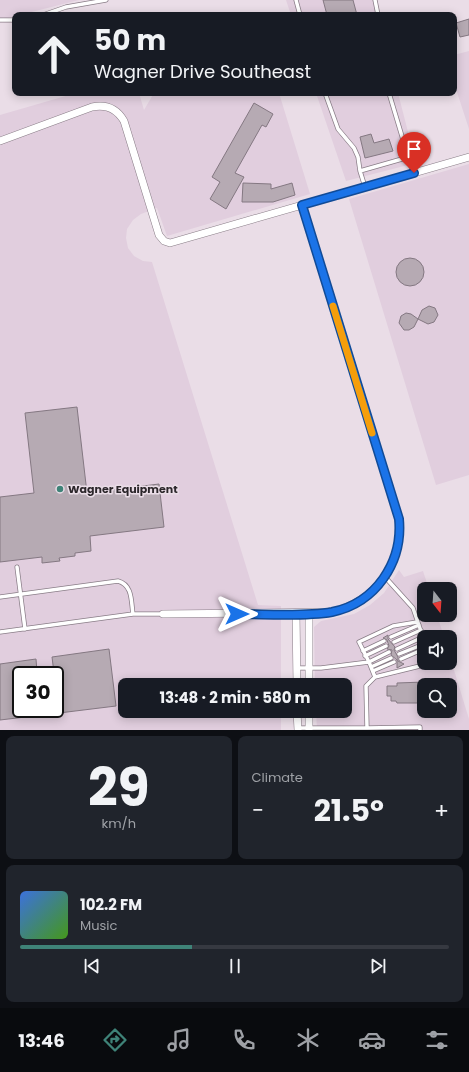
<!DOCTYPE html>
<html lang="en">
<head>
<meta charset="utf-8">
<style>
  body { margin:0; font-family:Poppins,sans-serif; background:#20242c; color:#f1f3f6; height:100vh; display:flex; flex-direction:column; font-size:15px; white-space:nowrap }
  * { box-sizing:border-box; margin:0 }
  p { font-size:13px; color:#9ea1a6 }
  .icon { flex:none; width:22px; height:22px; fill:none; stroke:currentColor; stroke-width:2; stroke-linecap:round; stroke-linejoin:round }
  .map { position:relative; height:730px; overflow:hidden }
  .drawer { display:flex; flex-direction:column; gap:6px; padding:6px; background:#0d0f14; flex:1 }
  .drawer>* { flex:none }
  .hud { position:absolute; left:12px; top:12px; width:445px; height:84px; border-radius:8px; box-shadow:0 2px 10px #0003; background:#171b24; color:#f1f3f6; overflow:hidden }
  .needle { width:26px; rotate:163deg }
  .tools { position:absolute; left:417px; top:582px; display:grid; gap:8px }
  .tools a { display:grid; place-items:center; width:40px; height:40px; border-radius:8px; background:#171b24; box-shadow:0 2px 10px #0003; font-size:20px }
  .speed { position:absolute; left:12px; top:666px; display:flex; gap:8px; font-size:20px; font-weight:700; text-align:center }
  .speed>* { display:grid; place-content:center; width:52px; height:52px; border-radius:50%; background:#171b24; box-shadow:0 2px 10px #0003; line-height:1 }
  .speed .limit { border:2px solid #111; border-radius:6px; background:#fff; color:#111 }
  .pin { position:absolute; display:grid; place-items:center; width:34px; height:34px; color:#fff; margin:-41px -17px; border-radius:50% 50% 50% 0; rotate:-45deg; box-shadow:0 0 4px #0007 }
  .pin .icon { rotate:45deg }
  .me { position:absolute; width:44px; margin:-22px; rotate:90deg; stroke-linejoin:round; filter:drop-shadow(0 0 3px #0008) }
  .turn { display:flex; align-items:center; gap:14px; height:84px; padding:0 16px; font-size:18px }
  .turn .icon { width:52px; height:52px; stroke-width:2.5 }
  .turn b { display:block; font-size:28px; line-height:34px }
  .big { font-size:30px; font-weight:700; line-height:1.1 }
  .drawer .card { flex:1; display:flex; flex-direction:column; justify-content:center; gap:6px; min-width:0; padding:0 14px; border-radius:8px; background:#20242c }
  .drawer .dial { align-items:center; gap:0 }
  .dial b { font-size:52px; line-height:1 }
  .song { display:flex; align-items:center; gap:12px }
  .cover { width:48px; height:48px; border-radius:6px; background:linear-gradient(135deg,hsl(220 70% 55%),hsl(100 70% 35%)) }
  .played { height:4px; border-radius:2px; background:linear-gradient(90deg,#3f8378 40%,#363941 40%) }
  .keys { display:flex; justify-content:space-around; direction:ltr }
  .heat { display:flex; justify-content:space-between; align-items:center; font-size:22px; direction:ltr }
  .drawer .tiles { flex:1; display:grid; gap:6px; grid-template-columns:1fr 1fr }
  .card:last-child { grid-column:span 2 }
  .trip { position:absolute; left:118px; top:678px; width:234px; height:40px; border-radius:8px; background:#171b24; box-shadow:0 2px 10px #0003; font-weight:700; line-height:40px; text-align:center }
  .tabs { display:flex; height:64px; justify-content:space-around; align-items:center; background:#090b0e; color:#9ea1a6 }
  .tabs .icon { width:28px; height:28px }
  .tabs .on { color:#3f8378 }
  .tabs b { font-size:18px; color:#f1f3f6 }
  .map>svg:first-child { display:block }
  .built { fill:#e1cede; fill-rule:evenodd }
  .building { fill:#b6aab3; stroke:#847882 }
  .lines { fill:none; stroke-linecap:round; stroke-linejoin:round }
  .lane-casing { stroke:#897d87; stroke-width:5 }
  .street-casing { stroke:#897d87; stroke-width:8 }
  .lane { stroke:#fff; stroke-width:3.5 }
  .street { stroke:#fff; stroke-width:7 }
  .route-casing { stroke:#114b97; stroke-width:10 }
  .route { stroke:#1a73e8; stroke-width:7 }
  .slow { stroke:#f59e0b; stroke-width:7 }
  .poi-dot { fill:#3f8378; stroke:#eadde7; stroke-width:1.5 }
  .labels { text-anchor:middle; stroke-width:3; stroke-linejoin:round; paint-order:stroke }
  .poi-label { font-size:11px; font-weight:bold; fill:#2c272b; stroke:#eadde7; text-anchor:start }
</style>
</head>
<body>
<div class="map">
<svg width="469" height="730" viewBox="0 0 469 730">
  <rect width="100%" height="100%" fill="#eadde7"/>
  <!-- built -->
  <path class="built" d="M0 0H79L0 20Z
    M286 0H375L378 15H291Z
    M469 51V129L454 83V55Z
    M76 93H139L144 110 154 93H279L310 194 167 236 157 208 141 214 133 220 127 229 126 238 128 248 134 256 143 261 152 262 258 605 281 606V685H125V711H281V730H0V115ZM21 675H55V709H21Z
    M316 93H398L416 163 346 181Z
    M469 164V475L436 485 349 199Z
    M399 570 404 577 423 571 429 589H424V615H437L444 637H424V663H450V657L469 719V730H317L316 711H345V685H315L314 627 321 621 354 614 370 605 384 593ZM424 685H450V711H424Z"/>
  <!-- building -->
  <path class="building" d="M323 0H353L357 15H327Z
    M469 19V35L460 37 456 23Z
    M254 103 273 114 266 127 262 125 235 173 244 177 226 209 210 199 220 182 212 177Z
    M371 134 374 143 389 139 393 151 365 158 360 137Z
    M243 183 271 184V189L292 183 295 195 273 202H242Z
    M396 272a14 14 0 1 1 28 0a14 14 0 1 1-28 0Z
    M429 306 435 308 438 315 434 322 428 324 418 319 422 310Z
    M406 313 411 314 418 319 414 327 409 330H404L399 323 401 316Z
    M77 407 87 493 159 484 164 527 90 536 91 551 75 553V556L59 558 60 561 42 563V557L0 562V497L34 493 25 413Z
    M388 635V639L395 647 394 650 398 657V661L404 664 397 668V660L391 655 392 650 387 649 389 646 387 640 383 638Z
    M109 649 116 706 59 713 52 657Z
    M36 659 37 672 21 674V709H42V715L0 720V664Z
    M424 682V703H397L396 701H391V696H387V686H397V683Z"/>
  <g class="lines">
    <!-- lane casing -->
    <g class="lane-casing">
      <path id="lane" d="M296 0 300 15
        M375 0 378 15
        M43 15 66 7 106 0
        M0 20H15
        M325 93 338 129 354 148 358 157 360 171
        M389 93 413 173
        M365 187 360 171 409 157
        M17 567 25 629
        M385 577 413 608 424 640
        M0 597 118 581C133 585 131 602 133 614
        M0 632 133 614H163
        M391 637 419 625
        M394 642 421 630
        M397 649 423 637
        M363 651 384 641
        M389 652 369 662 359 642 393 626 417 622
        M399 654 424 644
        M365 656 386 646
        M401 659 424 649
        M371 667 391 658
        M297 668H321L369 662 375 677 432 663
        M373 671 394 662
        M298 728H367L366 686 375 677
        M367 728 420 727V730"/>
    </g>
    <!-- street casing -->
    <g class="street-casing">
      <path id="street" d="M0 141 92 107C106 104 117 109 124 121L159 235 164 241 170 243 469 157
        M296 613 297 685
        M309 613V685
        M163 614 333 612C376 600 403 564 399 519L302 205
        M297 711 298 730
        M309 711V730"/>
    </g>
    <!-- lane -->
    <use href="#lane" class="lane"/>
    <!-- street -->
    <use href="#street" class="street"/>
  </g>
  <g class="lines">
    <!-- route casing -->
    <g class="route-casing">
      <path id="route" d="M237 614C266 614 304 617 332 612 376 603 403 562 399 519L302 205 414 173"/>
    </g>
    <!-- route -->
    <use href="#route" class="route"/>
    <!-- slow -->
    <path class="slow" d="M333 306 372 433"/>
  </g>
  <!-- markers -->
  <circle class="poi-dot" cx="60" cy="489" r="4"/>
  <g class="labels">
    <!-- poi labels -->
    <g class="poi-label">
      <text x="68" y="493">Wagner Equipment</text>
    </g>
  </g>
</svg>
<div class="tools">
<a><svg class="needle" viewBox="-14 -14 28 28"><path d="M0-13l5 13h-10z" fill="#e53935"/><path d="M0 13l5-13h-10z" fill="#9ea1a6"/></svg></a>
<a><svg class="icon" aria-label="sound" viewBox="0 0 24 24"><path d="M4 9h4l5-4v14l-5-4H4zM17 9q2 3 0 6"/></svg></a>
<a><svg class="icon" aria-label="search" viewBox="0 0 24 24"><circle cx="10" cy="10" r="6"/><path d="M15 15l6 6"/></svg></a>
</div>
<div class="speed"><div class="limit">30</div></div>
<div class="pin" style="left:414px;top:173px;background:#d93025"><svg class="icon" aria-label="arrive" viewBox="0 0 24 24"><path d="M6 21V4h12l-3 4 3 4H6"/></svg></div>
<svg class="me" style="left:237px;top:614px" viewBox="-20 -20 40 40"><path d="M0-17L14 15 0 8-14 15z" fill="#1a73e8" stroke="#fff" stroke-width="4"/></svg>
<div class="trip">13:48 · 2 min · 580 m</div>
<div class="hud">
<div class="turn"><svg class="icon" aria-label="ahead" viewBox="0 0 24 24"><path d="M12 20V5M6 11l6-6 6 6"/></svg><div><b>50 m</b>Wagner Drive Southeast</div></div>
</div>
</div>
<section class="drawer">
<div class="tiles">
<div class="card dial"><b>29</b><p>km/h</p></div>
<div class="card"><p>Climate</p>
<div class="heat"><a>−</a><b class="big">21.5°</b><a>+</a></div>
</div>
<div class="card">
<div class="song"><i class="cover"></i><div><b>102.2 FM</b><p>Music</p></div></div>
<div class="played"></div>
<div class="keys"><svg class="icon" aria-label="previous" viewBox="0 0 24 24"><path d="M18 5L8 12l10 7zM5 5v14"/></svg><svg class="icon" aria-label="pause" viewBox="0 0 24 24"><path d="M8 5v14M16 5v14"/></svg><svg class="icon" aria-label="next" viewBox="0 0 24 24"><path d="M6 5l10 7-10 7zM19 5v14"/></svg></div>
</div>
</div>
</section>
<nav class="tabs">
<b>13:46</b>
<svg class="icon on" aria-label="directions" viewBox="0 0 24 24"><path d="M12 3l9 9-9 9-9-9zM9 14v-3h6M13 9l2 2-2 2"/></svg>
<svg class="icon" aria-label="music" viewBox="0 0 24 24"><path d="M9 18V5l10-2v13"/><circle cx="6" cy="18" r="3"/><circle cx="16" cy="16" r="3"/></svg>
<svg class="icon" aria-label="phone" viewBox="0 0 24 24"><path d="M5 4h4l2 5-3 2q2 4 5 5l2-3 5 2v4C11 20 4 13 5 4z"/></svg>
<svg class="icon" aria-label="climate" viewBox="0 0 24 24"><path d="M12 3v18M4 7l16 10M4 17L20 7"/></svg>
<svg class="icon" aria-label="car" viewBox="0 0 24 24"><path d="M5 17H2v-5l4-1 3-4h7l3 4 3 1v5h-3M9 17h6M6 11h13"/><circle cx="7" cy="17" r="2"/><circle cx="17" cy="17" r="2"/></svg>
<svg class="icon" aria-label="filters" viewBox="0 0 24 24"><path d="M4 7h16M4 17h16"/><circle cx="9" cy="7" r="2"/><circle cx="15" cy="17" r="2"/></svg>
</nav>
</body>
</html>
